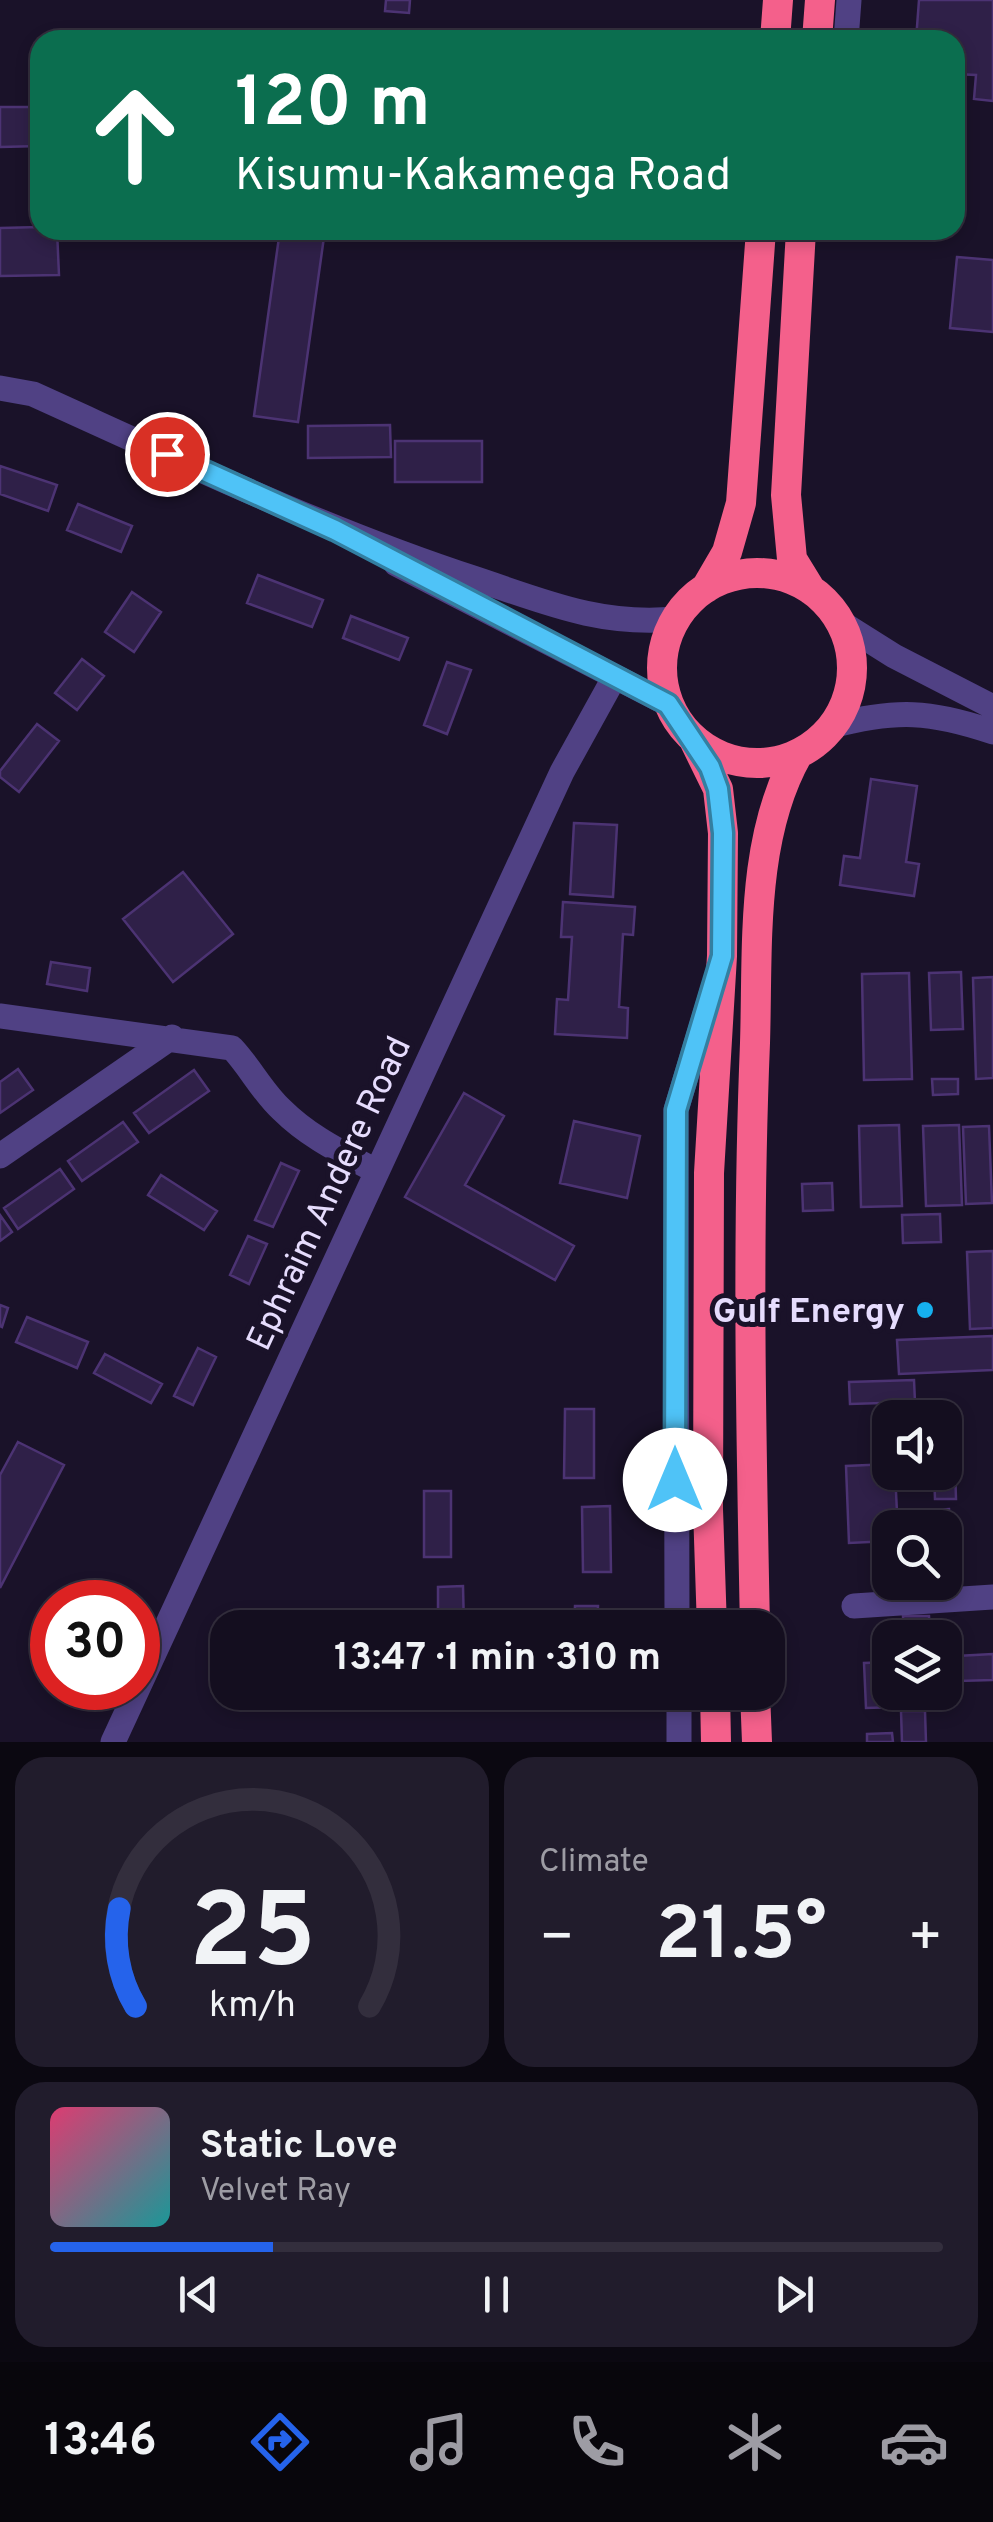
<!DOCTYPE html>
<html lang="en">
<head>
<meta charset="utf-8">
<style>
  body { margin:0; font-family:Overpass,sans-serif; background:#211c2c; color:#f1f3f6; height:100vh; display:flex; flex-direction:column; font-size:38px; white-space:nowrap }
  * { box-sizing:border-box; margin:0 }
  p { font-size:32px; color:#9d9ca4 }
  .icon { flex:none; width:55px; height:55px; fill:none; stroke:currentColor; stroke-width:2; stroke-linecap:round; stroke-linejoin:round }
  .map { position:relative; height:1742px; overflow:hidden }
  .drawer { display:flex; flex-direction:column; gap:15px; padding:15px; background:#0b0811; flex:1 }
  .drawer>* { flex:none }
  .hud { position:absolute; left:30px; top:30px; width:935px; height:210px; border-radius:30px; box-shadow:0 5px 15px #0003,0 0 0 2px #332e3d; background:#0b6e4f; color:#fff; overflow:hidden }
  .fabs { position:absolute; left:872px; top:1400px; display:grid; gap:20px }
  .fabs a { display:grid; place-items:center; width:90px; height:90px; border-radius:20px; background:#140e1f; box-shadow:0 5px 15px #0003,0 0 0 2px #332e3d; font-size:50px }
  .speed { position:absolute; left:30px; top:1580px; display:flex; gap:20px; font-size:50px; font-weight:700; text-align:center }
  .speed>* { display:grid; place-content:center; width:130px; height:130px; border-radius:50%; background:#140e1f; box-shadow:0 5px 15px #0003,0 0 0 2px #332e3d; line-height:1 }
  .speed .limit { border:15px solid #d22; background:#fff; color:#111 }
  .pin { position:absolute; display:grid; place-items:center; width:85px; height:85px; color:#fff; margin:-42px; border:5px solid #fff; border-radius:50%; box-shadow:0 2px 10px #0007 }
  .me { position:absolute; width:110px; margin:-55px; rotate:0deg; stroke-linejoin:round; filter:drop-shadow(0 0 8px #0008) }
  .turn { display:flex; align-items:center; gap:35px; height:210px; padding:0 40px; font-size:45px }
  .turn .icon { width:130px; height:130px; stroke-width:2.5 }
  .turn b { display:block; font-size:70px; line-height:85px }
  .big { font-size:75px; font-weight:700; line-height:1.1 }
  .drawer .tile { flex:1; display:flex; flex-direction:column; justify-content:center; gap:15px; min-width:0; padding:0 35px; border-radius:30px; background:#211c2c }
  .drawer .dial { align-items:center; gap:0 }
  .dial svg { height:260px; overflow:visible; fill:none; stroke:#332e3d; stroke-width:7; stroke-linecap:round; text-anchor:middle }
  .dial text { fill:#f1f3f6; stroke:none }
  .song { display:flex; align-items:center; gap:30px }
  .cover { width:120px; height:120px; border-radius:15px; background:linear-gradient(135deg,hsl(340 70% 55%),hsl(180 70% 35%)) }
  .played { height:10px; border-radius:5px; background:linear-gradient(90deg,#2563eb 25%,#332e3d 25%) }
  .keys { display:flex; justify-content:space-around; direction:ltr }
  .heat { display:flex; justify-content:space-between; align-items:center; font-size:55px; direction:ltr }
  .drawer .tiles { flex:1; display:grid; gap:15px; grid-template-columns:1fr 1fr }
  .tile:last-child { grid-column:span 2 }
  .trip { position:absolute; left:210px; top:1610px; width:575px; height:100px; border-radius:30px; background:#140e1f; box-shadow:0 5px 15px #0003,0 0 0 2px #332e3d; font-weight:700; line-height:100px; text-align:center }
  .tabs { display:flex; height:160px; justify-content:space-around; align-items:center; background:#08060c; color:#9d9ca4 }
  .tabs .icon { width:70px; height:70px }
  .tabs .on { color:#2563eb }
  .tabs b { font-size:45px; color:#f1f3f6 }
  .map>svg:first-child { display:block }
  .building { fill:#2f2048; stroke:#4c3373; stroke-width:2.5 }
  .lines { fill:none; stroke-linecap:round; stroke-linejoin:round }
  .minor { stroke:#504184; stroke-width:25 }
  .highway { stroke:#f4608b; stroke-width:30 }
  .route-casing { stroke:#337fa1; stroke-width:25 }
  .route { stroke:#4fc3f7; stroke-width:18 }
  .poi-dot { fill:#16b1ef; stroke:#1a1229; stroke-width:4 }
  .labels { text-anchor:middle; stroke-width:10; stroke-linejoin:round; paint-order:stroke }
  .street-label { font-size:35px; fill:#e6dcfd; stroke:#1a1229 }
  .poi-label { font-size:35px; font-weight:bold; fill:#e6dcfd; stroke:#1a1229; text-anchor:end }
</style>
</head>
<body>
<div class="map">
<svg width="993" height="1742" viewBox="0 0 993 1742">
  <rect width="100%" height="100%" fill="#1a1229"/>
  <!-- building -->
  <path class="building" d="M386 0H410L409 13 385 11Z
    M919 0H993V101L974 99 976 75 955 74V40H916Z
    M0 107H40V146L0 147Z
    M40 227 57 230 59 275 0 276V228Z
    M280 230H325L298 422 254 416Z
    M957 257 993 260V332L950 328Z
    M390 425 391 457 308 458V426Z
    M395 441H482V482H395Z
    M0 466 57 485 48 511 0 494Z
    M78 504 132 526 121 552 67 530Z
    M258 575 323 600 312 627 247 603Z
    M132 592 161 612 134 652 105 632Z
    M351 616 408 638 399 660 343 638Z
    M82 659 104 676 77 710 55 693Z
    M447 662 471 670 447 734 424 725Z
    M37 724 59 741 19 792 0 777V771Z
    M871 779 917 786 906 862 919 864 914 896 840 885 844 856 860 858Z
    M574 823 617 825 613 897 570 894Z
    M183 872 233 934 173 982 123 919Z
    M563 902 635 907 633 935 623 934 619 1007 628 1008 627 1038 555 1034 557 999 568 1000 572 937H561Z
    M51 962 90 968 87 991 47 984Z
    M961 972 963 1029 931 1030 929 973Z
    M909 973 912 1079 864 1080 862 974Z
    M993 977V1078L976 1079 973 978Z
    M18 1069 33 1090 0 1113V1082Z
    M194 1070 209 1091 149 1133 134 1113Z
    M932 1079H958V1094L933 1095Z
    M464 1093 504 1116 465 1185 574 1246 555 1280 405 1197Z
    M574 1121 640 1136 627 1198 560 1183Z
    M123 1122 138 1142 82 1181 68 1161Z
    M899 1125 902 1206 861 1207 859 1126Z
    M959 1125 962 1205 926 1206 923 1126Z
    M989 1126 992 1203 966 1204 963 1127Z
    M281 1163 299 1171 273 1227 255 1220Z
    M60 1169 74 1189 18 1229 4 1208Z
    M161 1175 217 1211 204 1230 148 1195Z
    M832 1183 833 1210 803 1211 802 1184Z
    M940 1214 941 1242 903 1243 902 1215Z
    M0 1215 12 1232 0 1241Z
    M248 1236 267 1244 249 1284 230 1275Z
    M993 1251V1328L970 1329 967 1252Z
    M0 1305 8 1308 2 1327 0 1326Z
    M27 1317 88 1342 77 1368 16 1342Z
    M993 1336V1370L899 1374 897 1340Z
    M198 1348 216 1357 193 1405 174 1396Z
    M105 1354 162 1384 151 1403 94 1373Z
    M914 1380 915 1402 850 1404 849 1382Z
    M565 1409H594V1478H564Z
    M945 1437H952L954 1459H945Z
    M18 1442 64 1465 0 1588V1475Z
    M890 1464V1472H895L897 1512 949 1509 950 1539H945V1528H890V1541L849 1543 846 1466Z
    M945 1466H955L956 1499H935L934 1472H945Z
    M896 1472H918V1481L896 1482Z
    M424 1491H451V1557H424Z
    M610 1506 611 1572H583L582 1507Z
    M463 1586 464 1628H438V1587Z
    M575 1606H598L597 1628H574Z
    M903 1616H929L930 1638H904Z
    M993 1654V1680L958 1681 957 1656Z
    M890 1662V1692H899L900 1707 866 1708 864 1663Z
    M901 1711H925L926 1742H902Z
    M892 1733 893 1742H867V1734Z"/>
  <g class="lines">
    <!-- minor -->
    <path class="minor" d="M846 40 849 0
      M0 388 33 394C179 460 323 529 476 579 545 602 600 626 675 619
      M396 564 668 704
      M840 622 894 656 993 707
      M832 726C896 709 931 711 993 732
      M0 1016 232 1048C250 1067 263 1093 282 1110 309 1137 343 1153 376 1171
      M0 1156 172 1037
      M854 1606 993 1597
      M677 1628 676 1110 713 988
      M679 1692V1742
      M113 1742 562 772 614 678"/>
    <!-- highway -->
    <path class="highway" d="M775 40 778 0
      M817 40 820 0
      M801 230 786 495 792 559 811 590
      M662 668a95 95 0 1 1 190 0a95 95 0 1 1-190 0Z
      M706 588 727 552 741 503 761 230
      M694 740 718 789 723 833 722 956 709 1173 708 1509 712 1628
      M755 1628C751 1433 747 1238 755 1043 758 949 750 838 798 754
      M715 1692 716 1742
      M755 1692 757 1742"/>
  </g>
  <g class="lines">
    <!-- route casing -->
    <g class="route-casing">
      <path id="route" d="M167 454 335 530 668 704 710 767 718 789 723 833 722 956 676 1110 675 1480"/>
    </g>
    <!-- route -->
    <use href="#route" class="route"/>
  </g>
  <!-- markers -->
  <circle class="poi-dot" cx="925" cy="1310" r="10"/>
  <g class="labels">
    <!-- street labels -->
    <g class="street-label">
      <text transform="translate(328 1193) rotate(-65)" y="12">Ephraim Andere Road</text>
    </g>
    <!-- poi labels -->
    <g class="poi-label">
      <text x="905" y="1322">Gulf Energy</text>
    </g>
  </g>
</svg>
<div class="fabs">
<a><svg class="icon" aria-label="sound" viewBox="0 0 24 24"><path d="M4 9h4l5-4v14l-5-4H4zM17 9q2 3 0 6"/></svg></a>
<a><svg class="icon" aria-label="search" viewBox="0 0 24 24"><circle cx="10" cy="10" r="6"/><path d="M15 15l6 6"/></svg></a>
<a><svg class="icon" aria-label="layers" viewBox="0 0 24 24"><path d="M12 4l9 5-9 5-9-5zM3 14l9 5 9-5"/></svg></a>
</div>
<div class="speed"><div class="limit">30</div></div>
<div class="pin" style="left:167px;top:454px;background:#d93025"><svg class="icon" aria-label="arrive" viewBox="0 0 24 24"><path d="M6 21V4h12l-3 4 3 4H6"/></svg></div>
<svg class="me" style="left:675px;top:1480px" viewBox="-20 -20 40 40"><circle r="19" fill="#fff"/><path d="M0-13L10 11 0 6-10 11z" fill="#4fc3f7"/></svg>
<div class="trip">13:47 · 1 min · 310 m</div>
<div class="hud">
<div class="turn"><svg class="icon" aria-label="ahead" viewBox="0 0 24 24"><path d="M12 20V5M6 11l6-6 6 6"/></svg><div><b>120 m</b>Kisumu-Kakamega Road</div></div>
</div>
</div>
<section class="drawer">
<div class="tiles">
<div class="tile dial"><svg viewBox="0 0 100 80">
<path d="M14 69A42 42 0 1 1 86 69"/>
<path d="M14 69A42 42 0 0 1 9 39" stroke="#2563eb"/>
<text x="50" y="56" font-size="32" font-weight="700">25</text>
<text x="50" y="72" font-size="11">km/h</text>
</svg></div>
<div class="tile"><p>Climate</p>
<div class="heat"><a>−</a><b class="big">21.5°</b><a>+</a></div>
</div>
<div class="tile">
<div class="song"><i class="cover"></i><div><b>Static Love</b><p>Velvet Ray</p></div></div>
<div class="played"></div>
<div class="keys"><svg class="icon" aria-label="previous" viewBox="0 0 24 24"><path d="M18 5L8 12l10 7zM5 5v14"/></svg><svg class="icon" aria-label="pause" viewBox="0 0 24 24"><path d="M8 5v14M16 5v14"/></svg><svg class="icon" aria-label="next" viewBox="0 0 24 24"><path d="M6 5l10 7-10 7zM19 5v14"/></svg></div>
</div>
</div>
</section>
<nav class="tabs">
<b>13:46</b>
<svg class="icon on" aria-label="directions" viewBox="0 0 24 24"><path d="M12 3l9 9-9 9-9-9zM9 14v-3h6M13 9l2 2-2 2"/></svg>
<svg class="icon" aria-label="music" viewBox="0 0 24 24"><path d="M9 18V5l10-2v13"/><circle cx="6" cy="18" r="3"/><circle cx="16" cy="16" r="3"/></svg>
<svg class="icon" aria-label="phone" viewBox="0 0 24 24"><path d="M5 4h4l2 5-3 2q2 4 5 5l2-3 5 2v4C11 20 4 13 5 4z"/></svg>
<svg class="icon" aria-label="climate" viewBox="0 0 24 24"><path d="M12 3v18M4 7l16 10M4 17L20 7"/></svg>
<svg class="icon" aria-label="car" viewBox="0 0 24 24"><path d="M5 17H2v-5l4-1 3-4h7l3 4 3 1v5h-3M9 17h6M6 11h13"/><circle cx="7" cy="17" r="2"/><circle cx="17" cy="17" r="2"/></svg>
</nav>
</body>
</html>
